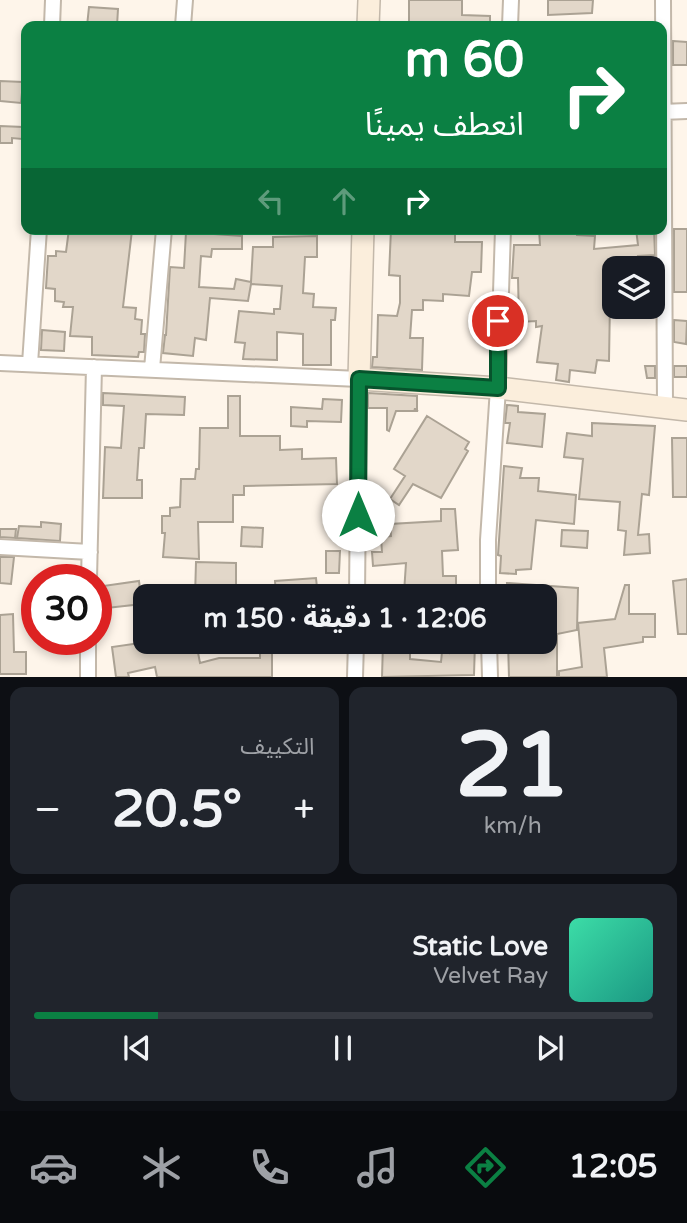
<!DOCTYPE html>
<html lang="ar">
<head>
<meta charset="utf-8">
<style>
  body { margin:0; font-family:"Varela Round","Noto Sans Arabic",sans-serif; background:#20242c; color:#f1f3f6; direction:rtl; height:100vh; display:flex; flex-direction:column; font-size:26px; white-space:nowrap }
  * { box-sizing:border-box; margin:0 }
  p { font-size:23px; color:#9ea1a6 }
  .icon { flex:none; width:38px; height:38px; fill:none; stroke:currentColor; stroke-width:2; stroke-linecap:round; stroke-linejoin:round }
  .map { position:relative; height:677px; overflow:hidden; direction:ltr }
  .side { display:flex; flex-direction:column; gap:10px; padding:10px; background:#0d0f14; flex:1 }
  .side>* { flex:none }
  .top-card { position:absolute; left:21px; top:21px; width:646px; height:214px; border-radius:14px; box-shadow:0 4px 10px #0003; direction:rtl; background:#0b8043; color:#fff; overflow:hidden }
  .fabs { position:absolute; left:602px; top:256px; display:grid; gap:14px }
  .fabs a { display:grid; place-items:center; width:63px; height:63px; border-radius:14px; background:#171b24; box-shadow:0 4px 10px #0003; font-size:35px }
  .speed { position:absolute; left:21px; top:564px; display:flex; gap:14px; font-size:35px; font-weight:700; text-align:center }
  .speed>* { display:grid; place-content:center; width:91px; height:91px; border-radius:50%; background:#171b24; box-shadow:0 4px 10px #0003; line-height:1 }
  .speed .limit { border:10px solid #d22; background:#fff; color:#111 }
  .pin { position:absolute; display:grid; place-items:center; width:60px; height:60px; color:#fff; margin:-30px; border:4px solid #fff; border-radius:50%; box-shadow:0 2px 7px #0007 }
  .me { position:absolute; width:77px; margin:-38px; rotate:0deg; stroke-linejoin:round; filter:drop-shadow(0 0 5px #0008) }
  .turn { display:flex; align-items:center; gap:24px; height:147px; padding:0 28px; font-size:32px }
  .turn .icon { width:91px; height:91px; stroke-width:2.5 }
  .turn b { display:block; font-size:49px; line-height:60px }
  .lanes { display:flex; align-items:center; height:66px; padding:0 28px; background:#0003; justify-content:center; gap:35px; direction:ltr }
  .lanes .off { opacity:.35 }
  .big { font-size:52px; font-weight:800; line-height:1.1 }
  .side .tile { flex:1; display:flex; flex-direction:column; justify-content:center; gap:10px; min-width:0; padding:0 24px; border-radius:14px; background:#20242c }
  .side .dial { align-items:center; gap:0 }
  .dial b { font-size:91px; line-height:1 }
  .song { display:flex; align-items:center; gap:21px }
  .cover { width:84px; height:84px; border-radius:10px; background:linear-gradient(135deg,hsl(160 70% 55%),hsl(170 70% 35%)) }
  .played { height:7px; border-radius:4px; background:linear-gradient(90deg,#0b8043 20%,#363941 20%) }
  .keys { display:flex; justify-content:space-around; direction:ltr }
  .heat { display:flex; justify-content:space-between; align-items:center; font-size:38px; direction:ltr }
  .side .tiles { flex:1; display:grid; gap:10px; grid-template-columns:1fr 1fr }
  .tile:last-child { grid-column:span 2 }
  .trip { position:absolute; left:133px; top:584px; width:424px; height:70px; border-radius:14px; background:#171b24; box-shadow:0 4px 10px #0003; font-weight:800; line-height:70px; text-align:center; direction:rtl }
  .tab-bar { display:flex; height:112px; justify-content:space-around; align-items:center; background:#090b0e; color:#9ea1a6 }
  .tab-bar .icon { width:49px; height:49px }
  .tab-bar .current { color:#0b8043 }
  .tab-bar b { font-size:32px; color:#f1f3f6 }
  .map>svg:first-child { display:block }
  .building { fill:#e2d7c9; stroke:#aba294; stroke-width:2 }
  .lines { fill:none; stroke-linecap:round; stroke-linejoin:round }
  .street-casing { stroke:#c3b8aa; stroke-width:18 }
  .secondary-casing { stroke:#c3b8aa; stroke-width:24 }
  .street { stroke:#fff; stroke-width:14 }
  .secondary { stroke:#fbeedc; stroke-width:21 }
  .route-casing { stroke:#07532c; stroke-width:18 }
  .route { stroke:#0b8043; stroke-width:12 }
</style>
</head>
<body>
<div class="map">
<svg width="687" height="677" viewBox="0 0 687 677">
  <rect width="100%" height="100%" fill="#fef5ea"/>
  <!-- building -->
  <path class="building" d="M409 0H462V15L490 16V26H409Z
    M548 0H593L592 13 548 15Z
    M89 7 118 9 117 26H87Z
    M673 41 687 42V65H673Z
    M0 81 23 82 21 103 0 101Z
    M0 126 23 127 22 139 12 138V143H0Z
    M69 229 132 230 123 307 136 308 135 319 142 320 141 334H145L144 352H139L138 357 92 355V337L70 336 73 307H63L64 302 55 301V289L46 288 48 256H56V251L66 252Z
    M391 229H455V242H482L481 272H472L469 296 443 294V301L423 300V310H412L410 338H423L422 370 372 367 373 357H377L378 315 397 316 400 303V276L389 275Z
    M539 229H577V235L595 236 594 249 638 245 636 229H654L655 255 638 256 639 266 614 268V287H611L610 301 609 361 597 360 595 373 570 370 569 382 556 380 558 364 537 362 542 326 536 327V321L519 322 518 278H512L514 245H540Z
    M674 229H687V292H674Z
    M186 232 242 236V249H212L211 257 201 256 199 287 234 289 236 279 251 282 253 247H273V237L317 236V257H305L303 293 314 294 313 307 336 308 335 320H331V365H303V334L277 332V360L243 359 245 343 235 342 239 311 274 314V309H280L282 286 251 284 248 301 210 298 206 340 195 338 193 356 163 353 165 335H166L170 267 184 268Z
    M674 320 687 321 686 344 674 342Z
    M42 330 65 332 64 351 41 350Z
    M645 366H655V378H647Z
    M674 366H687V377H674Z
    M103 393 185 397 184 415 146 414 144 448H139L137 480H142V498H103L105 447 121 448 124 406 103 405Z
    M368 393 417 396V409H414L418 411H396L389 431 387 430V408H368Z
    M228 396H240V436H280V450L302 449V459L336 458 337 484 244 486V495H233V522H198L199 559 163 557 165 533H162V516H170V508L180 507 181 479H195L196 469H199L200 428H228Z
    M323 399 342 400 341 422 307 421V427L291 426V407L322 409Z
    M507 405 518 406V412L545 414 542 447 507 443 510 423H505Z
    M427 416 469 442 465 449 468 451 441 498 413 484 399 505 390 499 405 476 394 469Z
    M592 423 655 426 649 495 642 494 638 535 649 534 650 553 624 555 626 531 618 530 620 502 579 499 583 459 564 457 567 433 592 436Z
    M672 438H687V497H673Z
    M504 466 522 468 520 478H539L538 491 576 495 574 524 536 520 531 569 516 570V574L500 573 501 556 498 555Z
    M441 509H455L458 550 442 551 443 576H456V591L441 593 417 590V594L404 593 406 563 373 566 372 552H382L381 537 391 536 390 524 441 521Z
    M41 522 61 524 60 541 17 538 19 526 41 527Z
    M242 527 263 528 262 547 241 546Z
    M0 529H16L15 538 0 537Z
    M562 530 588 531 587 548 561 546Z
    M326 551H340L339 573H326Z
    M0 557H14L11 584 0 583Z
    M196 562 236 563V597H195Z
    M316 578 318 597H276L275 581Z
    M687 579V634H678L673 581Z
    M139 581 142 604 98 609 96 587Z
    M507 583 578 588 577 630 557 634V677H509L508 642H544V597H508Z
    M625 585H629V614H655V637H643V642L604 648 607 677H559V671L582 667 578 623 615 619Z
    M13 614 14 652H26V674H0V615Z
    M147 642H196L200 663 219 658H260V650H272V677H157L155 667 128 673 129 677H116L112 647Z
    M448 642H475L474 675 382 677 383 643H410V659L441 662 442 652 449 653Z"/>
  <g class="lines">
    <!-- street casing -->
    <g class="street-casing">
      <path id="street" d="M663 0 665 407
        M52 26 53 0
        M183 26 185 0
        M510 26 511 0
        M662 112 687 111
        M0 363 359 379 357 597
        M30 364 39 229
        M152 369 164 229
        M0 547 90 552
        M89 579 94 367
        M488 597V540L498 388 503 229
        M489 642 490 677
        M88 677V639
        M355 677 356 642"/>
    </g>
    <!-- secondary casing -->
    <g class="secondary-casing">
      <path id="secondary" d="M368 26 369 0
        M363 229 359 379 498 388 687 410"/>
    </g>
    <!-- street -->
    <use href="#street" class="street"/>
    <!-- secondary -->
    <use href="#secondary" class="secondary"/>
  </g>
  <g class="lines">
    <!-- route casing -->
    <g class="route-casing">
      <path id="route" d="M358 515 359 379 498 388V321"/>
    </g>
    <!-- route -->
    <use href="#route" class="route"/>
  </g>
</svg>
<div class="fabs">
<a><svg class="icon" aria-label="layers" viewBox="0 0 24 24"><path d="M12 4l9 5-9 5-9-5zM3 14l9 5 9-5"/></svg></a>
</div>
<div class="speed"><div class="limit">30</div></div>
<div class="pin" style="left:498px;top:321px;background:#d93025"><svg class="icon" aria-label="arrive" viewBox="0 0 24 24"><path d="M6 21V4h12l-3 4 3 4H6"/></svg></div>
<svg class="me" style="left:358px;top:515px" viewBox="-20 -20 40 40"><circle r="19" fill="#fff"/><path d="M0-13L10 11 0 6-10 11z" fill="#0b8043"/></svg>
<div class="trip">12:06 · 1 دقيقة · 150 m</div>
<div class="top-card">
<div class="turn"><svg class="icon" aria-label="right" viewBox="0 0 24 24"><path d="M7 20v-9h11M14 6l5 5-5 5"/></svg><div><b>60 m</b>انعطف يمينًا</div></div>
<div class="lanes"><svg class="icon off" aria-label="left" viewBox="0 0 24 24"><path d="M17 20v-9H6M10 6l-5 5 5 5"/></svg><svg class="icon off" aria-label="ahead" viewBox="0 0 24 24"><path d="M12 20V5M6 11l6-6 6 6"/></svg><svg class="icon" aria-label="right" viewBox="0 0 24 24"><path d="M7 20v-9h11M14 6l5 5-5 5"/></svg></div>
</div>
</div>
<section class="side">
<div class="tiles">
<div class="tile dial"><b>21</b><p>km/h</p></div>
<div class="tile"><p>التكييف</p>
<div class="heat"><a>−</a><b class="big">20.5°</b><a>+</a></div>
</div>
<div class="tile">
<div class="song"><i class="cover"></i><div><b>Static Love</b><p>Velvet Ray</p></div></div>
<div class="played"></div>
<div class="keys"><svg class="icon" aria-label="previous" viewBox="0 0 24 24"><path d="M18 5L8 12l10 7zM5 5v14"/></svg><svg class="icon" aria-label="pause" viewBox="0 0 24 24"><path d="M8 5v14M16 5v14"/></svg><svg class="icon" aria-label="next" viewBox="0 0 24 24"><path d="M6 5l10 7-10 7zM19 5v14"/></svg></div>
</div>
</div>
</section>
<nav class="tab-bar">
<b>12:05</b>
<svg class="icon current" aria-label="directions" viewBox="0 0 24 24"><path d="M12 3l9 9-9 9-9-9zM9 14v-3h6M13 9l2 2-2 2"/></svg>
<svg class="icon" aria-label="music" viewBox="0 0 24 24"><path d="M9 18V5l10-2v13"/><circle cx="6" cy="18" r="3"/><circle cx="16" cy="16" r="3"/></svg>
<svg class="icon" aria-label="phone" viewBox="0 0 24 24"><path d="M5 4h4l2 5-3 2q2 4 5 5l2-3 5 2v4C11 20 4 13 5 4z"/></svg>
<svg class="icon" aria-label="climate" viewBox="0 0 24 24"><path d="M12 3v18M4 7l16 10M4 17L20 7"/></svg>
<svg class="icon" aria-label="car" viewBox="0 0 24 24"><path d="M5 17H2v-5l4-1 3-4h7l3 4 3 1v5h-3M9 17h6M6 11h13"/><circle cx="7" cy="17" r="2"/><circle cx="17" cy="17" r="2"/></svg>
</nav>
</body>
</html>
